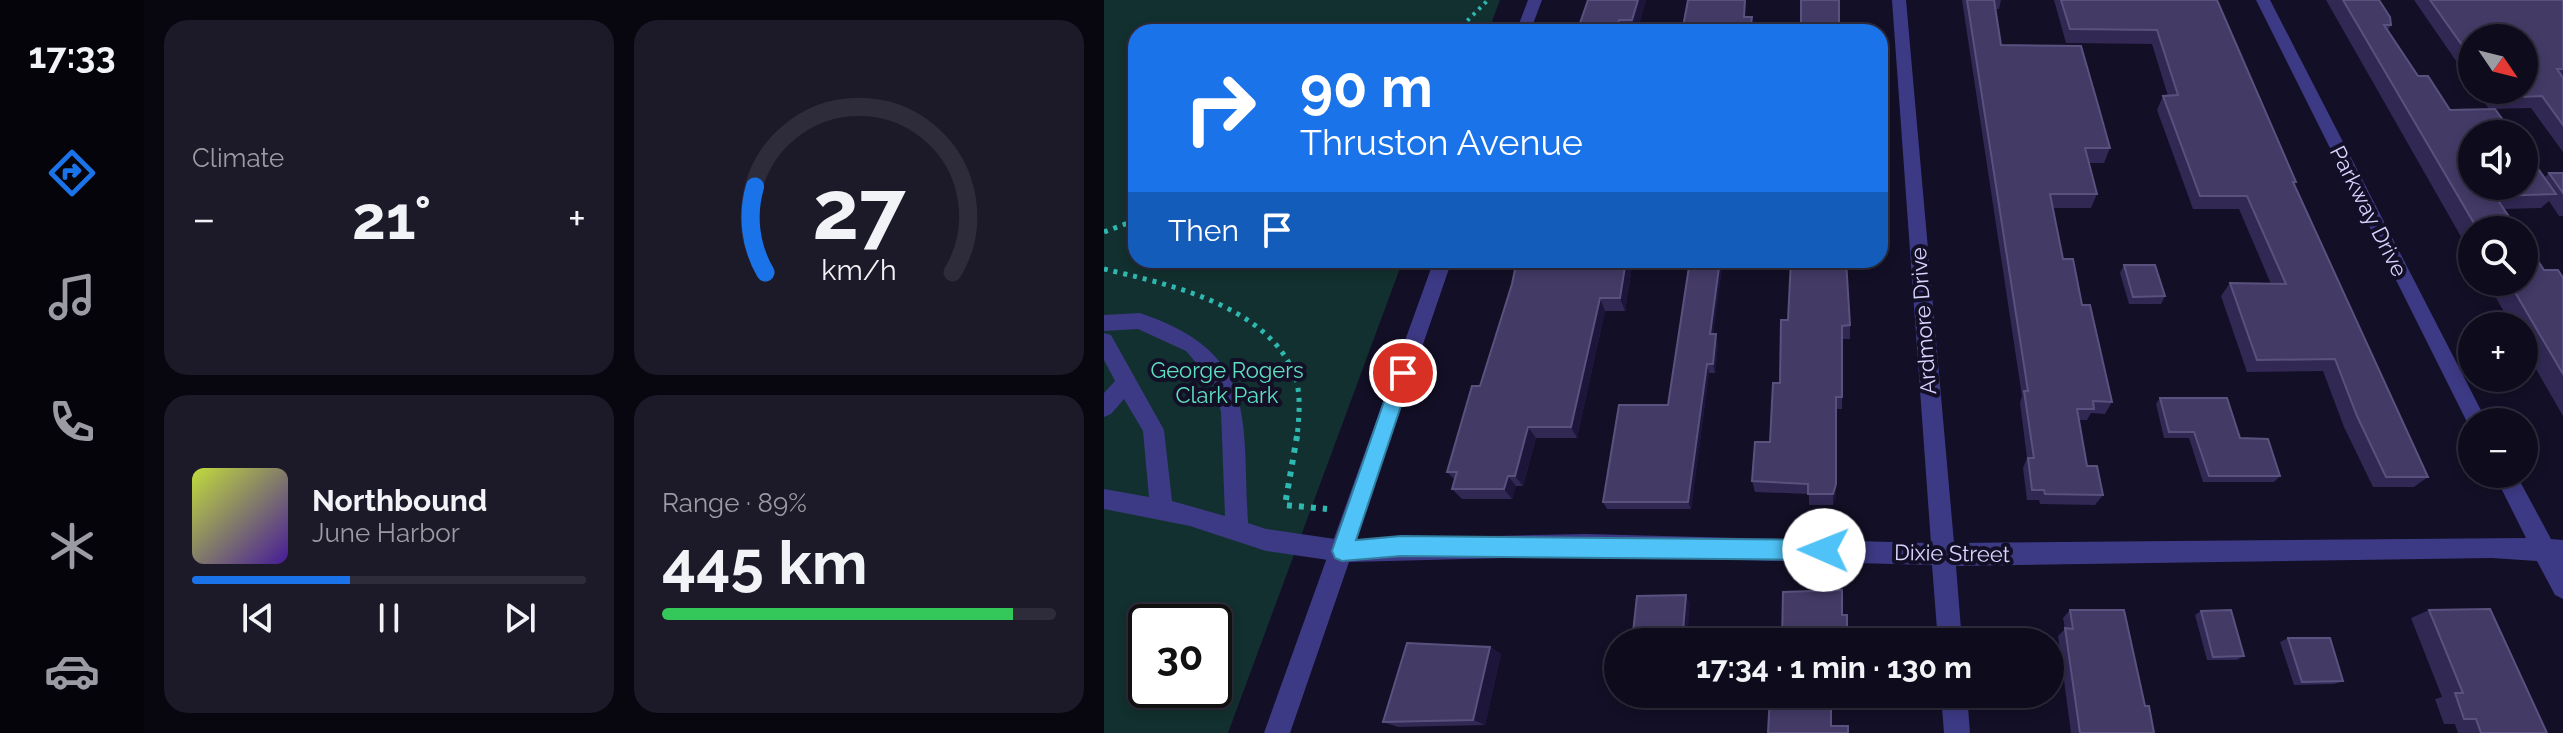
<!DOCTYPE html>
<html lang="en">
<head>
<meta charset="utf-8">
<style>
  body { margin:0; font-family:Raleway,sans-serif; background:#1c1929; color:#f1f3f6; height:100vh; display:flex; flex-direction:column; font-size:30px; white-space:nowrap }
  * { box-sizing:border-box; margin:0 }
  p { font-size:26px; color:#9b9ba3 }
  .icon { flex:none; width:44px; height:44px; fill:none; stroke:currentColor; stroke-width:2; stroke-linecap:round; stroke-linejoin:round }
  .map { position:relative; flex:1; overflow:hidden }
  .side { display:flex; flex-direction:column; gap:20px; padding:20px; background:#08060f; width:960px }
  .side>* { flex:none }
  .banner { position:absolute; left:24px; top:24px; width:760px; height:244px; border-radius:24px; box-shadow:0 4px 12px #0003,0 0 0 2px #2e2b3b; background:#1a73e8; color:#fff; overflow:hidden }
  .needle { width:52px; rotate:125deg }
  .fabs { position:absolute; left:1354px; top:24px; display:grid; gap:16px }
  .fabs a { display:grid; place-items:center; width:80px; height:80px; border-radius:50%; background:#0e0b1c; box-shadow:0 4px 12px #0003,0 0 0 2px #2e2b3b; font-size:40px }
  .speed { position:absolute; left:24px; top:604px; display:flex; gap:16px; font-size:40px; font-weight:700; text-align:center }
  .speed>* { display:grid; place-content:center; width:104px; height:104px; border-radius:50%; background:#0e0b1c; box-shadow:0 4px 12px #0003,0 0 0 2px #2e2b3b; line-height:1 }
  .speed .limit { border:4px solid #111; border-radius:12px; background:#fff; color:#111 }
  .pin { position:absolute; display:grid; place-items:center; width:68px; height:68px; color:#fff; margin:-34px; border:4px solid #fff; border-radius:50%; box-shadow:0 2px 8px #0007 }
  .me { position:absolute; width:88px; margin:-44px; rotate:271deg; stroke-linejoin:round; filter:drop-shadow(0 0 6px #0008) }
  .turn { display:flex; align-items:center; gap:28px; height:168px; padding:0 40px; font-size:36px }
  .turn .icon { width:104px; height:104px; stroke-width:2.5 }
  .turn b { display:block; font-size:56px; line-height:68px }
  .then { display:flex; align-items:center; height:76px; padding:0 40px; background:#0003; gap:16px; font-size:30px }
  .big { font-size:60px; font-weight:700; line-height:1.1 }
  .side .widget { flex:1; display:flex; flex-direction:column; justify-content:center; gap:12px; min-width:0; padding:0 28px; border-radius:24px; background:#1c1929 }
  .side .dial { align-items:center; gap:0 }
  .dial svg { height:208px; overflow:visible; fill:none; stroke:#2e2b3b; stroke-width:7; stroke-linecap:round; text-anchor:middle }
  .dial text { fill:#f1f3f6; stroke:none }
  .song { display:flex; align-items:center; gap:24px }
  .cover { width:96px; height:96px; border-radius:12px; background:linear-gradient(135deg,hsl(70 70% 55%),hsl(260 70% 35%)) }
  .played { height:8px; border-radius:4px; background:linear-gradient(90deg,#1a73e8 40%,#2e2b3b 40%) }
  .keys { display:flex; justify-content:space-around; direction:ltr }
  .heat { display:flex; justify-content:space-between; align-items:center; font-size:44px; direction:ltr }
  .charge { height:12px; border-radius:6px; background:linear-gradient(90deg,#34c759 89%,#2e2b3b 0) }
  .side .tiles { flex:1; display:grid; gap:20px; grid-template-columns:repeat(2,1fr) }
  .trip { position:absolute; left:500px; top:628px; width:460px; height:80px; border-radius:40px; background:#0e0b1c; box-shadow:0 4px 12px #0003,0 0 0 2px #2e2b3b; font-weight:700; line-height:80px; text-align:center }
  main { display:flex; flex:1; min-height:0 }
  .tabs { display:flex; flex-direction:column; width:144px; justify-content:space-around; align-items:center; background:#06040b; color:#9b9ba3 }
  .tabs .icon { width:56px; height:56px }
  .tabs .active { color:#1a73e8 }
  .tabs b { font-size:36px; color:#f1f3f6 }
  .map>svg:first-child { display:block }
  .green { fill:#12302f; fill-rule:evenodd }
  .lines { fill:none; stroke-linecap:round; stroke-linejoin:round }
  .path-far2 { stroke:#2fb8b0; stroke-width:4; stroke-dasharray:3 5; stroke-linecap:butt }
  .path-far1 { stroke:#2fb8b0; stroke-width:5; stroke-dasharray:4 6; stroke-linecap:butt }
  .path { stroke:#2fb8b0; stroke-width:6; stroke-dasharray:5 7; stroke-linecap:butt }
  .service { fill:#3d3a85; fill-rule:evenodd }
  .minor { fill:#3d3a85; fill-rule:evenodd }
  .wall { fill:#312854 }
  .shaded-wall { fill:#1d163a }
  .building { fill:#433a66; stroke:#5a527e; stroke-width:2 }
  .route { fill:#4fc3f7; stroke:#337fa1; stroke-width:2 }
  .labels { text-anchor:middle; stroke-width:8; stroke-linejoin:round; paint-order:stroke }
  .street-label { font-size:22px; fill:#d9d4ff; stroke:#130f26 }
  .park-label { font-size:22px; fill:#5fe0c0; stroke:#130f26 }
</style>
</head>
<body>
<main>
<nav class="tabs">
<b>17:33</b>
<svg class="icon active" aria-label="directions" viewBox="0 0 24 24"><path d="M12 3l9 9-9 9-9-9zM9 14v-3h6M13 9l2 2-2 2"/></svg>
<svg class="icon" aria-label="music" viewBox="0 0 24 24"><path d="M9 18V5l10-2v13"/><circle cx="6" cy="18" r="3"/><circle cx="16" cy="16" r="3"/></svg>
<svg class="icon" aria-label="phone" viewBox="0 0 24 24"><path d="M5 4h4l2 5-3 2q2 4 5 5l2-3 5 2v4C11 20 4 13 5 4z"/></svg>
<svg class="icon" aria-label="climate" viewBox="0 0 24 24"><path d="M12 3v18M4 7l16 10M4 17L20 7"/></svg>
<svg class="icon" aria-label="car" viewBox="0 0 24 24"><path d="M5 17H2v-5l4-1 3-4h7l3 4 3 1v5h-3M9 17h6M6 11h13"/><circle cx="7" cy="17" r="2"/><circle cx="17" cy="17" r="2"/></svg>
</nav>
<section class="side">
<div class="tiles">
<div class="widget"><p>Climate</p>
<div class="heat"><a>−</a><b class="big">21°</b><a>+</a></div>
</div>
<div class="widget dial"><svg viewBox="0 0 100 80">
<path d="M14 69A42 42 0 1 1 86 69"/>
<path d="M14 69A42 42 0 0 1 10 36" stroke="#1a73e8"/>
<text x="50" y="56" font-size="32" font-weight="700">27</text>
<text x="50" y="72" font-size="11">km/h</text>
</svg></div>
<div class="widget">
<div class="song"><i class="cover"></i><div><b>Northbound</b><p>June Harbor</p></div></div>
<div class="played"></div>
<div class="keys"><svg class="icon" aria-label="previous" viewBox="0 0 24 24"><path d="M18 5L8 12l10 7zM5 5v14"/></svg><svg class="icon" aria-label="pause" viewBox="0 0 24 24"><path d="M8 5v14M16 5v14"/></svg><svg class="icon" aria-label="next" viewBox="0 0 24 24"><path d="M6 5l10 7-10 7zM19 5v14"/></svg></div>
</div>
<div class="widget"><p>Range · 89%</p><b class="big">445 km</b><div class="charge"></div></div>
</div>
</section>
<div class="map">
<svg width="1459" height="733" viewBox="0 0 1459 733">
  <rect width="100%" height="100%" fill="#130f26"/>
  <!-- green -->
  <path class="green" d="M0 0H396L384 32H32V260H299L124 733H0ZM42 622H110V690H42Z"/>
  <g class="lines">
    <!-- path-far2 -->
    <path class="path-far2" d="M352 32 384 0"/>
    <!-- path-far1 -->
    <path class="path-far1" d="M0 232 32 220
      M0 269C63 284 159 304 189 371 198 391 195 416 193 438"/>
    <!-- path -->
    <path class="path" d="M193 436 181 505 223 509"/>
    <!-- service -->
    <path class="service" d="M36 313C155 353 138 417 144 523L162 529 238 540 246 543 250 551 246 559 238 562 162 551 86 526 0 509V489L45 497 39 431 20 399 7 414 0 417V393L11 381 0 360V333L7 335 60 430 68 501 121 516 117 412 111 385 82 351 34 329 0 331V315Z"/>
    <!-- minor -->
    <path class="minor" d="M424 0H438L426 32H412Z
      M788 0H802L850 543 1422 538 1390 474H1412L1447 539 1459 540V599L1451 595 1433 561 1388 558 852 566 858 642H834L828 565 481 556 245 562 186 733H160L330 260H348L252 539 481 534 827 543Z
      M1152 0H1166L1383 422H1368V429L1366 428Z
      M837 694H863L866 733H840Z"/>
  </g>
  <!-- wall -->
  <path class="wall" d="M542 0 533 32H473Z
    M858 0H897L895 9H892L897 45 1006 148 1000 163H984L993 194 987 208H949L959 259 978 305 1008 402 1001 414 987 413 983 420H975L983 466 999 495 991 505 936 504 935 500H923L919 468 923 458 916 403 918 396Z
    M950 0H1113L1192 182 1190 184 1324 477 1310 487H1269L1240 427 1219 371 1143 372 1117 296 1126 283 1167 284 1135 209H1089L1053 110 1059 96H1064L1048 44 962 43Z
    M1222 0H1275L1287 25 1284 30 1314 76 1346 110 1440 178 1445 173H1459V216H1455L1445 201 1437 208 1400 209 1413 230H1368V256Z
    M1310 0H1459V152L1427 108 1385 109 1372 90H1420L1368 38V84Z
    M413 260H529L521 311H501L473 438H432L419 486H412L408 499H358L348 489 351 480 343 472 376 386 408 284Z
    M586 260H619L609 334 614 343 611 373H605L587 509H503L499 502 564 405Z
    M1020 265 1061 296 1057 304H1025L1016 273Z
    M1440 270 1459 278V416L1420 348V326H1408L1383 282H1420Z
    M684 320 746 325V339H738V409H732V495L729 505H705V494L651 492 648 481 666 442 676 383Z
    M1056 398 1136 438 1176 476 1170 482H1099L1085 438H1060L1052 404Z
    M966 610 1041 706 1050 733H967L954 636 961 629 959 618Z
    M1325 610 1443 733H1354L1351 724H1340L1331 699 1338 697 1307 618Z
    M1097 611 1140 656 1133 660H1103L1091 615Z
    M1184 638 1239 681 1230 684 1190 685 1176 642Z
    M386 647 397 654 381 725 294 727 279 722Z"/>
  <!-- shaded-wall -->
  <path class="shaded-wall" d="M534 0H542L533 32H531L528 20Z
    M515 20 518 32H512Z
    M522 260H529L521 311 516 298Z
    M616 260H619L608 343 606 334Z
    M496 298 501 311 473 438 467 427Z
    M612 334 614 343 611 373 609 364Z
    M603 364 605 373 587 509 584 502Z
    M424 427 432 438 419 486 411 476Z
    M404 476 412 486 408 499 400 489Z
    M732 484V495L729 505V494Z
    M582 595 586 603 583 642H578Z
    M386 647 397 654 381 725 369 720Z"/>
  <!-- building -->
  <path class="building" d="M484 0H534L528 20H515L512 32H473Z
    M584 0H641L640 17H648L646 32H578Z
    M697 0H735V32H697Z
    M863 0H890L897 45 977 46 994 105 1006 148H981L993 194H946L959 259H969L978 305H986L1008 402 989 401 990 409H973L983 466H993L999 495 941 494 940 490H928L924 458H930L920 391H924Z
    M957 0H1113L1192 182H1189L1324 477H1282L1253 416 1231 359 1153 360 1126 283 1182 284 1143 196H1096L1059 96 1074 95 1053 30 966 29Z
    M1239 0H1275L1286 17 1287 25H1280L1314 76H1324L1346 110 1391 109 1409 134H1368V186H1420V149L1452 194 1391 196 1414 230H1374Z
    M1326 0H1459V69H1453L1459 78V125L1438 96 1395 98 1390 90H1420V38H1368V59Z
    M1445 173H1459V193Z
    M1420 240 1440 270H1454L1459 278V374L1405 282H1420Z
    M413 260H522L516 298H496L467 427H424L411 476H404L400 489H348L353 472H343L368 386H376L408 284Z
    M586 260H616L606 334H612L609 364H603L584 502H499L515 405H564Z
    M687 260H742L746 325 738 326V397H732V484L729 494H704V484L648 481 651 442H666L669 383H676L677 320H684Z
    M1020 265H1051L1061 296 1029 297Z
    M1056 398H1123L1136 438 1164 439 1176 476H1105L1090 432H1065Z
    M738 590V615H743V642H678L679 592Z
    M582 595 578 642H528L533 596Z
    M1386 609 1443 733H1377L1372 719H1360L1351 693H1359L1325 610Z
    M966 610H1020L1041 706H1045L1050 733H976L961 628 969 629Z
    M1127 610 1140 656 1109 657 1097 611Z
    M1184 638H1226L1239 681 1198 682Z
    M303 643 386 647 369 720 279 722Z
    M677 694H727V726H744V733H664L666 695H677Z"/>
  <!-- route -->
  <path class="route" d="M299 365 308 373 252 540 297 536 720 540 727 543 730 550 727 557 720 560 297 556 238 561 231 558 228 551 290 373Z"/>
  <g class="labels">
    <!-- street labels -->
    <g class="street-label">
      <text transform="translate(1265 211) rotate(63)" y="8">Parkway Drive</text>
      <text transform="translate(819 321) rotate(-94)" y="8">Ardmore Drive</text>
      <text transform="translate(848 553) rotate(1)" y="8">Dixie Street</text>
    </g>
    <!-- park labels -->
    <g class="park-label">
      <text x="123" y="378">George Rogers<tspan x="123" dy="25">Clark Park</tspan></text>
    </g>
  </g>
</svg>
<div class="fabs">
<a><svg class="needle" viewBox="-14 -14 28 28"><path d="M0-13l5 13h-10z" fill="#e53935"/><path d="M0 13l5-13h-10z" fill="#9b9ba3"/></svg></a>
<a><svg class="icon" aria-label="sound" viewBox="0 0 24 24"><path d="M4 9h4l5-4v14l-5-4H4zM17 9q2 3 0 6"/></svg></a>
<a><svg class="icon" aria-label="search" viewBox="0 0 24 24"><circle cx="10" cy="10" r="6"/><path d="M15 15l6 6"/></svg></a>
<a>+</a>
<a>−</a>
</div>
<div class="speed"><div class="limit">30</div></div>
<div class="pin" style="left:299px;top:373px;background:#d93025"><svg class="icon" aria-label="arrive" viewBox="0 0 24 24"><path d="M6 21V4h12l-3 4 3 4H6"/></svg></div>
<svg class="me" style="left:720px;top:550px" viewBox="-20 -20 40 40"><circle r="19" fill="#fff"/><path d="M0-13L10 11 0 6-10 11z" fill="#4fc3f7"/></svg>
<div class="trip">17:34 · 1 min · 130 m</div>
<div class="banner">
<div class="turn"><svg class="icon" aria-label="right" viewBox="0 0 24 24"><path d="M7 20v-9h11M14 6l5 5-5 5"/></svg><div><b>90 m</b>Thruston Avenue</div></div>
<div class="then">Then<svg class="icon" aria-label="arrive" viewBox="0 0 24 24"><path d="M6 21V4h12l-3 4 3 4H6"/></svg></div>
</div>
</div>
</main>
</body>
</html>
